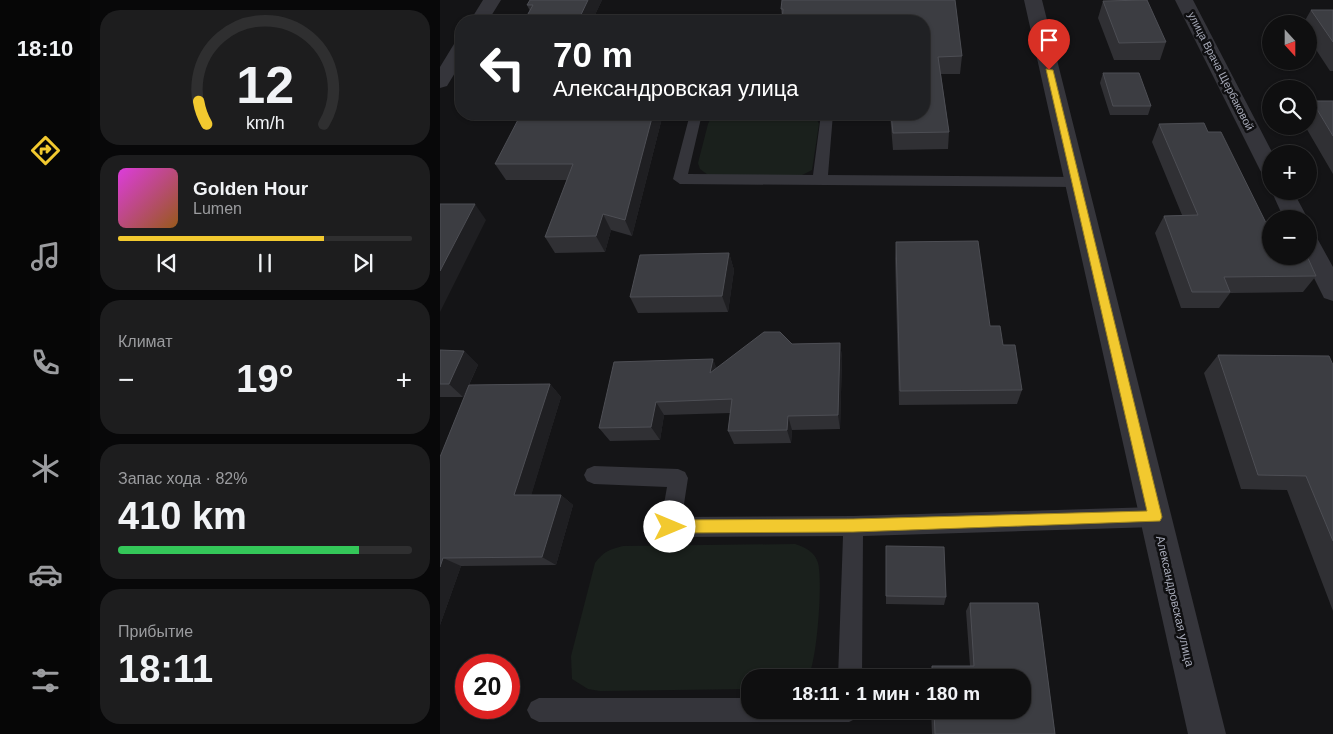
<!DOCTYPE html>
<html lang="ru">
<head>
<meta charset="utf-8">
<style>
  body { margin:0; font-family:Arial,sans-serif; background:#1d1d1e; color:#f1f3f6; height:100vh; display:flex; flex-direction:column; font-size:19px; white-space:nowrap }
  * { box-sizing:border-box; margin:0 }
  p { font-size:16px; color:#9b9c9f }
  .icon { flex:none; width:28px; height:28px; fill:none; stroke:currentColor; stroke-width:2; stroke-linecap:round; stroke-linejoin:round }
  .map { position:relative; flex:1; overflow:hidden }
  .sheet { display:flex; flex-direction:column; gap:10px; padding:10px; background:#080809; width:350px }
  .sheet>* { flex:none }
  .banner { position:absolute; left:15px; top:15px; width:475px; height:105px; border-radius:20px; box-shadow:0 1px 4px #0004,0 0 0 1px #2f2f30; background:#202124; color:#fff; overflow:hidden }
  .needle { width:32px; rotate:159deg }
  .buttons { position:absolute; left:822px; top:15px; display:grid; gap:10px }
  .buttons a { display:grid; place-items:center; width:55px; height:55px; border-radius:50%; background:#0f0f10; box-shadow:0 1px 4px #0004,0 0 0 1px #2f2f30; font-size:25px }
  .speed { position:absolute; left:15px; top:654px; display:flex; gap:10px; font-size:25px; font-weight:700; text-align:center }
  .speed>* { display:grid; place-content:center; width:65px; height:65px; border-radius:50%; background:#0f0f10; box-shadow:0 1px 4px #0004,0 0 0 1px #2f2f30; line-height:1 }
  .speed .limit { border:8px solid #d22; background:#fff; color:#111 }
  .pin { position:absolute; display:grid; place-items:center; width:42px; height:42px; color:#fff; margin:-51px -21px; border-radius:50% 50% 50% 0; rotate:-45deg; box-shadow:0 0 5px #0007 }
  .pin .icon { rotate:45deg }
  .me { position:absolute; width:55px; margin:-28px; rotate:90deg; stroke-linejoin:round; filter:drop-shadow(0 0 4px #0008) }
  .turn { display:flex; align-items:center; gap:18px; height:105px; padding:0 15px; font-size:22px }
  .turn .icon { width:65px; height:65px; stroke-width:2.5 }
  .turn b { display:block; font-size:35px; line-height:42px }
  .big { font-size:38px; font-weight:800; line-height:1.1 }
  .sheet .card { flex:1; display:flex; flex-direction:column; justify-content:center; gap:8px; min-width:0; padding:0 18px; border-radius:20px; background:#1d1d1e }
  .sheet .dial { align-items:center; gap:0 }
  .dial svg { height:130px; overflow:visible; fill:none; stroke:#2f2f30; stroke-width:7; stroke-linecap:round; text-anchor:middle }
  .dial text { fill:#f1f3f6; stroke:none }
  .song { display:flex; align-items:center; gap:15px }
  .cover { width:60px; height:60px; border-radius:8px; background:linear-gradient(135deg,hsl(300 70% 55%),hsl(30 70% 35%)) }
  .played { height:5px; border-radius:2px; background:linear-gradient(90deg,#f2c92f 70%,#2f2f30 70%) }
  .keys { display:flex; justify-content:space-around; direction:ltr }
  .heat { display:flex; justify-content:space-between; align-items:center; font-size:28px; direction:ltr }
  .charge { height:8px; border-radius:4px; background:linear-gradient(90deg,#34c759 82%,#2f2f30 0) }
  .trip { position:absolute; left:301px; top:669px; width:290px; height:50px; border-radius:20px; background:#0f0f10; box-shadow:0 1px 4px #0004,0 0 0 1px #2f2f30; font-weight:800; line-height:50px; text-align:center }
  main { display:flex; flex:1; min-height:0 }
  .dock { display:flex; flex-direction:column; width:90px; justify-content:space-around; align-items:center; background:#060606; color:#9b9c9f }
  .dock .icon { width:35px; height:35px }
  .dock .current { color:#f2c92f }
  .dock b { font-size:22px; color:#f1f3f6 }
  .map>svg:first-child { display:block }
  .green { fill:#1a201c }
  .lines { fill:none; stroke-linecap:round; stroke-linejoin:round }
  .lane { fill:#35353b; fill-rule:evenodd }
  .street { fill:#35353b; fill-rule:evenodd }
  .wall { fill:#303034 }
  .shaded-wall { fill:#1f1f22 }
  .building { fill:#3c3d42; stroke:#4d4e54 }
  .route { fill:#f2c92f; stroke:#9d831f }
  .labels { text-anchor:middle; stroke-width:5; stroke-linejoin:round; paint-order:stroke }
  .far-street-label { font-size:11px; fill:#a5a8b6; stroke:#0f0f11 }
  .street-label { font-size:12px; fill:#a5a8b6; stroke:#0f0f11 }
</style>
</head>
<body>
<main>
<nav class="dock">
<b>18:10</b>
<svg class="icon current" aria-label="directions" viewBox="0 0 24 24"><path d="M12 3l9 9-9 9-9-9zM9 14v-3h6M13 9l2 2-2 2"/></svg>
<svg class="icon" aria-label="music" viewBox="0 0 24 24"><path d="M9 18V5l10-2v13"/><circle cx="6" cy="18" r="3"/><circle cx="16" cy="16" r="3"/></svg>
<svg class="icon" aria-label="phone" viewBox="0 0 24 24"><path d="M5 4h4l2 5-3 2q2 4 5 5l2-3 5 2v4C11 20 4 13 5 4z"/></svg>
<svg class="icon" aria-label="climate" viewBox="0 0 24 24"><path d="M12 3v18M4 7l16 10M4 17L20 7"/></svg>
<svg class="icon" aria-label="car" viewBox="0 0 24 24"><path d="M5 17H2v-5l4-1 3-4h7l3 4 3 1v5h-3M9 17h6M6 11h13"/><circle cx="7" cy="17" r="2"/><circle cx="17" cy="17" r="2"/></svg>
<svg class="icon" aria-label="filters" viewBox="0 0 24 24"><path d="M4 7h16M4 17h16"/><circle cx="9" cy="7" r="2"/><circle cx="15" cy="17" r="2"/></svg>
</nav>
<section class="sheet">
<div class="card dial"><svg viewBox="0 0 100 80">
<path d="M14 69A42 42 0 1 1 86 69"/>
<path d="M14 69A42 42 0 0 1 9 55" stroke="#f2c92f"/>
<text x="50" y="56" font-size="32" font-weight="700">12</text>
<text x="50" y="72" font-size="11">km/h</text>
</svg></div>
<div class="card">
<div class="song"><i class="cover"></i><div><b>Golden Hour</b><p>Lumen</p></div></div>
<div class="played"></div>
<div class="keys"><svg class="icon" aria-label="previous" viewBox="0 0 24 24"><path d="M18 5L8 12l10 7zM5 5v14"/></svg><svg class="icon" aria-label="pause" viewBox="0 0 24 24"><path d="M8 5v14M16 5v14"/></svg><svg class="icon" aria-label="next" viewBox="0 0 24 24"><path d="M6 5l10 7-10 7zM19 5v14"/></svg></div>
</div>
<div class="card"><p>Климат</p>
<div class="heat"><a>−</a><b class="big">19°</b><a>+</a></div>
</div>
<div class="card"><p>Запас хода · 82%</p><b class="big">410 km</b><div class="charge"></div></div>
<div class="card"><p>Прибытие</p><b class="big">18:11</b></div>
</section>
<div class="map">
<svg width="893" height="734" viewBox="0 0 893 734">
  <rect width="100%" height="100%" fill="#141416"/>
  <!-- green -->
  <path class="green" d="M287 115 366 116 376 118 379 124 372 170 362 175H268L260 169 258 163 268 124 271 118Z
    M355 544C365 547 375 552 378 563 383 580 377 662 368 677L310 678V689L160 691 148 689 132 679 131 656 155 563C163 552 170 549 183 546Z"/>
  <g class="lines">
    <!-- lane -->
    <path class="lane" d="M250 114H262L248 174 373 175 381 114H393L388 175 636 177 643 182 636 187 240 184 233 179Z
      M154 466 238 469 245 472 248 478 242 517 413 516 715 507 722 510 725 517 722 524 715 527 423 536 422 678H398L403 536 230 537 223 534 220 527 227 487 154 484 147 481 144 475 147 469Z
      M99 698H310V710H421L417 718 409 722H99L91 718 87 710 91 702Z"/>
    <!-- street -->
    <path class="street" d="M43 0H61L48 21H30Z
      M584 0H602L786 734H748Z
      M735 0H753L833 154H831V177L823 175 820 170Z
      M21 43V63L7 86 0 88V67L14 44Z
      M831 190 853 191 868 219H844Z
      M869 235 877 238 893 267V301L884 298 863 256H869Z"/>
  </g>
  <!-- wall -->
  <path class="wall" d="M162 0 152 21H84L90 11 87 5Z
    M515 0 522 56 520 74H501L509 132 508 149 453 150 450 114H484V21L342 19 341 9Z
    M663 1 726 42 720 60H674L658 18Z
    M871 10H893V71H890L869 39V24H863Z
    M663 73 711 106 708 115H670L660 83Z
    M872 101H893V174L865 126H869V106Z
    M223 114 192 236 171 230 165 252 115 253 105 237 127 180H66L55 164Z
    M719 124 831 256 876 276 863 292 790 293 779 308H741L715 233 724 216 742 215 712 142Z
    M456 242 550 326 563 345 582 390 577 404 459 405 455 259Z
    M289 253 294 270 288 312 198 313 190 297Z
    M400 343 402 358 400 429 352 430 351 443 294 444 288 431 290 413 224 415 220 440 170 441 159 428 273 359 276 368 352 344Z
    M0 350 24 351 38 365 29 385 110 384 121 397 91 495H121L133 505 116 565 21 566 0 625V457L28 388 23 397H0Z
    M778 355 893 365V611L847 490 801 489 764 373Z
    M446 546 506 597 504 605 446 604Z
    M530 603H598L615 734H492L491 710H582V678H490V671L492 666H530L526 611Z"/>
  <!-- shaded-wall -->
  <path class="shaded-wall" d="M148 0H162L152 21H138Z
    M213 114H223L192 236 185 220Z
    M35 204 46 220 0 312V271Z
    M163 214 171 230 165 252 156 236Z
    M289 253 294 270 288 312 282 296Z
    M400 343 402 358 400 429 398 415Z
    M24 351 38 365 23 397 9 384Z
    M273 359 279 374 270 373Z
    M110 384 121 397 88 506 74 495Z
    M216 402 224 415 220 440 211 427Z
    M348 416 352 430 351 443 347 430Z
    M121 495 133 505 116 565 102 557Z
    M3 558 21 566 0 625V567Z"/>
  <!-- building -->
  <path class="building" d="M90 0H148L138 21H84L93 5H87Z
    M342 0H515L522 56 498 57 509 132 453 133 451 114H484V21H342L343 9H341Z
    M707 0 726 42 679 43 663 1Z
    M871 10H893V42Z
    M663 73H699L711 106H673Z
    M872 101H893V136Z
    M81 114H213L185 220 163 214 156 236 105 237 133 164H55Z
    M764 123 768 132H781L831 233V256H867L876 276 784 277 790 292H752L724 216 758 215 719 124Z
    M0 204H35L0 271Z
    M538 241 550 326H560L563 345H575L582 390 460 391 456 242Z
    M289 253 282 296 190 297 200 255Z
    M324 332H340L352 344 400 343 398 415 348 416 347 430 288 431 292 399 216 402 211 427 159 428 174 362 273 359 270 373Z
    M0 350 24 351 9 384H0Z
    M778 355 889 356 893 365V541L866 476 818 475Z
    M110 384 74 495H121L102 557 3 558 0 567V457L29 385Z
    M446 546 504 547 506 597 446 596Z
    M530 603H598L615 734H495L494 710H582V678H493L492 666H534Z"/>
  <!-- route -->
  <path class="route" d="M606 69 613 70 722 517 720 521 413 532 230 533 226 531 224 527 226 522 230 520 413 519 707 511Z"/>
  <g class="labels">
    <!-- far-street labels -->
    <g class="far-street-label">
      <text transform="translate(781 71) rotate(63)" y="4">улица Врача Щербаковой</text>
    </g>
    <!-- street labels -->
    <g class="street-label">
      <text transform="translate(735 601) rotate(77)" y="4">Александровская улица</text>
    </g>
  </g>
</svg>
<div class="buttons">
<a><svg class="needle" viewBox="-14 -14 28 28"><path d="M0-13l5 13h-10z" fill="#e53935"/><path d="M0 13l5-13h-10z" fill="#9b9c9f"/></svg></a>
<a><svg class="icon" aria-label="search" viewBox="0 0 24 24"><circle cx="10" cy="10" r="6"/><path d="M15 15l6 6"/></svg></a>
<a>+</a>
<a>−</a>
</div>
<div class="speed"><div class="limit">20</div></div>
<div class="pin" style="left:609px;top:70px;background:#d93025"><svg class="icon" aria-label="arrive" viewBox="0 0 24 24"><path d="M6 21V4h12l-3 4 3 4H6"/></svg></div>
<svg class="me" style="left:230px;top:527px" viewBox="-20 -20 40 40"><circle r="19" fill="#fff"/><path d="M0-13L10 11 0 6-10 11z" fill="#f2c92f"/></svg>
<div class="trip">18:11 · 1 мин · 180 m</div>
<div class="banner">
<div class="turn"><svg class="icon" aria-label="left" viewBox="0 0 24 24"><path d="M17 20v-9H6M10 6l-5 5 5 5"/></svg><div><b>70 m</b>Александровская улица</div></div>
</div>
</div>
</main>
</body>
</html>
